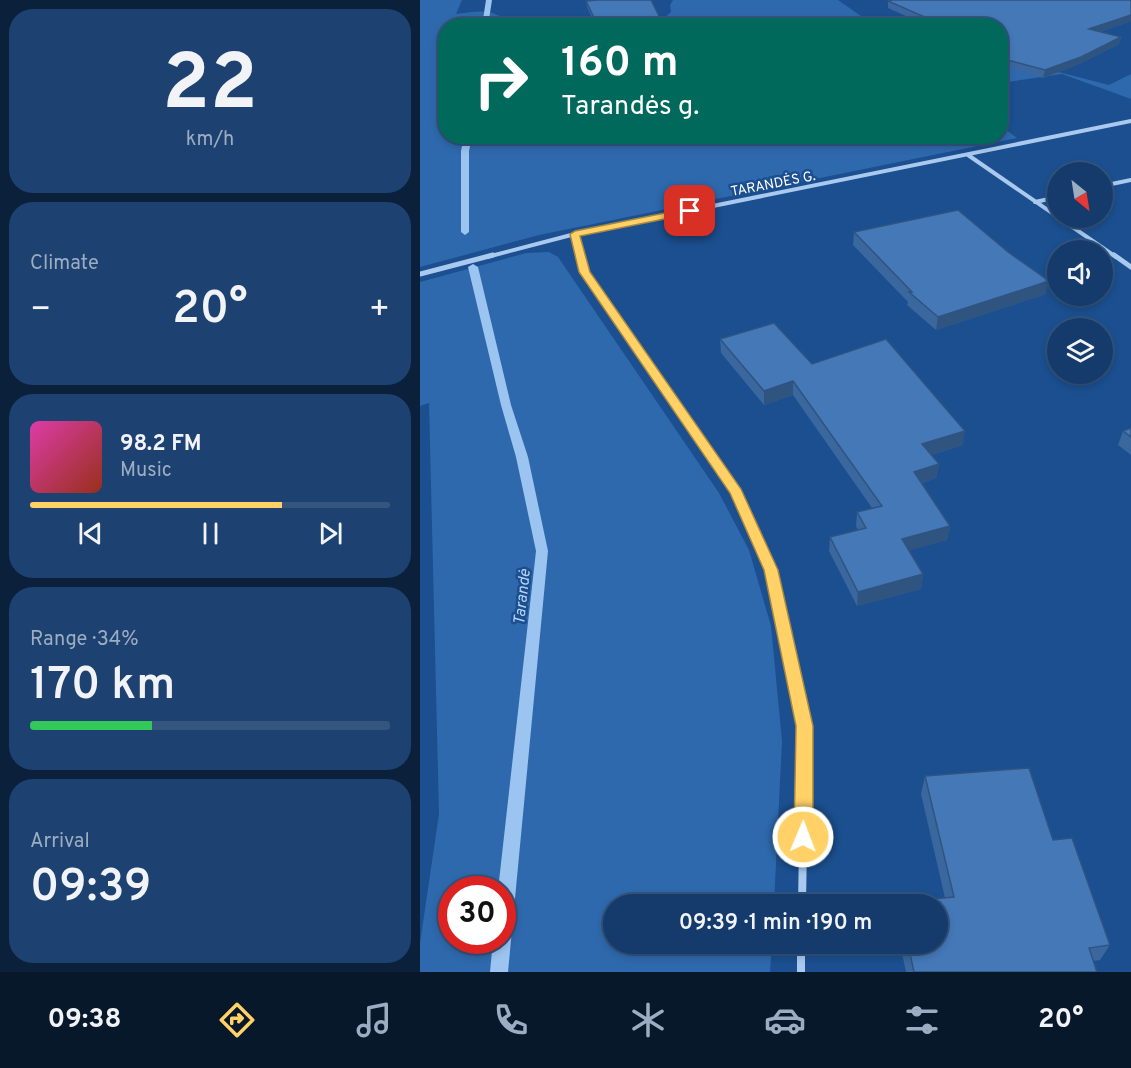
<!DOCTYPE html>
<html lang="en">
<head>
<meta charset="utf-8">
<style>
  body { margin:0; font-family:Overpass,sans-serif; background:#1d4271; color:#f1f3f6; height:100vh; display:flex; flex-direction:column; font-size:22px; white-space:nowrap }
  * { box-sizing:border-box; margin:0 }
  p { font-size:20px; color:#9dadc1 }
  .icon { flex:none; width:33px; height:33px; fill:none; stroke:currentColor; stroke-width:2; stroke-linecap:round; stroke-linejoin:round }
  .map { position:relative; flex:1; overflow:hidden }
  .details { display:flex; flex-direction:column; gap:9px; padding:9px; background:#0b203b; width:420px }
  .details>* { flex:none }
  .guide { position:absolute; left:18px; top:18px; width:570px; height:126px; border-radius:24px; box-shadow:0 3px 9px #0003,0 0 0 2px #33557e; background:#00695c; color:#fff; overflow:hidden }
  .needle { width:39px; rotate:150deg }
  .controls { position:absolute; left:627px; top:162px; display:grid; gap:12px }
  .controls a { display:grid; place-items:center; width:66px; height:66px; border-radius:50%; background:#143b6b; box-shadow:0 3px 9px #0003,0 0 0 2px #33557e; font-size:30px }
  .speed { position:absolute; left:18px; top:876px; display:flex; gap:12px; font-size:30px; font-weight:700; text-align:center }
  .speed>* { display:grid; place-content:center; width:78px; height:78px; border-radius:50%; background:#143b6b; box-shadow:0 3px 9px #0003,0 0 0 2px #33557e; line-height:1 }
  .speed .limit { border:9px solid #d22; background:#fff; color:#111 }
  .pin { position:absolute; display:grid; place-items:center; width:51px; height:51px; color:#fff; margin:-26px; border-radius:12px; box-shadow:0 3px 9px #0006 }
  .me { position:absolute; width:66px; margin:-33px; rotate:1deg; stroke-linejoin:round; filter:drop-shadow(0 0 4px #0008) }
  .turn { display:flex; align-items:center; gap:21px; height:126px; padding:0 24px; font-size:27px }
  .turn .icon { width:78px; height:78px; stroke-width:2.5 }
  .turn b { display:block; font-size:42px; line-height:51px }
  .big { font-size:45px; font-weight:600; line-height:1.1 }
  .details .card { flex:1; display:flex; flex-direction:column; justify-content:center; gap:9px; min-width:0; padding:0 21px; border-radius:24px; background:#1d4271 }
  .details .dial { align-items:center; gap:0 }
  .dial b { font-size:78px; line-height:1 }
  .song { display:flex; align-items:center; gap:18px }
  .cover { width:72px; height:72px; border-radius:9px; background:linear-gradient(135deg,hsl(320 70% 55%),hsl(10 70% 35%)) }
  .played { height:6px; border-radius:3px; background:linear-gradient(90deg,#ffd166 70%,#33557e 70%) }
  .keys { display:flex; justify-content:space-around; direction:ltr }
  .heat { display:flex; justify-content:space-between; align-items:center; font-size:33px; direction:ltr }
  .charge { height:9px; border-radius:4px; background:linear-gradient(90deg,#34c759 34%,#33557e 0) }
  .trip { position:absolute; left:183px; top:894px; width:345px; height:60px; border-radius:30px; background:#143b6b; box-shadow:0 3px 9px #0003,0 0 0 2px #33557e; font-weight:600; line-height:60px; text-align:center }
  .menu { display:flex; height:96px; justify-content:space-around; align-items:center; background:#08182b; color:#9dadc1 }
  .menu .icon { width:42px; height:42px }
  .menu .current { color:#ffd166 }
  .menu b { font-size:27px; color:#f1f3f6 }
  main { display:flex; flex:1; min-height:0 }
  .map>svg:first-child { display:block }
  .green { fill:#2e69ad; fill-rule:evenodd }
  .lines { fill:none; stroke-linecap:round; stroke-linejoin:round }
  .stream { fill:#9cc4f0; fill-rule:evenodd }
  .minor-far3 { stroke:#a9c9ee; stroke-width:4 }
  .minor-far2 { stroke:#a9c9ee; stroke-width:5 }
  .minor-far1 { stroke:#a9c9ee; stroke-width:7 }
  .minor { stroke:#a9c9ee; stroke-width:8 }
  .wall { fill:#3a679d }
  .shaded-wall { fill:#305480 }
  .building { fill:#4478b7; stroke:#305480; stroke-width:1.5 }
  .route { fill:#ffd166; stroke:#a68842; stroke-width:1.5 }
  .labels { text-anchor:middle; stroke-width:5; stroke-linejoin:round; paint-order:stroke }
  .far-street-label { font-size:14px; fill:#fff; stroke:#1b4f8f }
  .water-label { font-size:16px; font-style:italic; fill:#b5d3f5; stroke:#1b4f8f }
</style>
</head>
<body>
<main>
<section class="details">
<div class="card dial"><b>22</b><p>km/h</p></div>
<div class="card"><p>Climate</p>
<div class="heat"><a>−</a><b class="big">20°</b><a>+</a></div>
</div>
<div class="card">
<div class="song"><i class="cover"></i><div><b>98.2 FM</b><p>Music</p></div></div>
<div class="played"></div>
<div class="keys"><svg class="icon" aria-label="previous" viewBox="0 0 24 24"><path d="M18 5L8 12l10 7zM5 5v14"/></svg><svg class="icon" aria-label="pause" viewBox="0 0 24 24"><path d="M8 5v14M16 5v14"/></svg><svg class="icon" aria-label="next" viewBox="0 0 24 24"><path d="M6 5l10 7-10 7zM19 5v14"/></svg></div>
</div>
<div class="card"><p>Range · 34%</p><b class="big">170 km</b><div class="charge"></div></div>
<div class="card"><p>Arrival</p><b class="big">09:39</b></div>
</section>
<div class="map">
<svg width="711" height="972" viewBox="0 0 711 972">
  <rect width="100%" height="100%" fill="#1b4f8f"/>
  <!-- green -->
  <path class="green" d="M0 0H42L36 14C48 13 64 9 75 14 87 19 95 24 108 25L26 26V136H580L581 126 597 138 119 235 0 267Z
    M253 0H418L454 25 113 26 227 21 244 18 251 12 250 5Z
    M580 57 689 85 711 74V99L642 74 581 83Z
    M129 252 138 257 299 493 329 550 351 626 362 741 354 904H194V944H352L350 972H0V943L19 814 9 403 0 406V282L106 253ZM32 890H82V940H32Z"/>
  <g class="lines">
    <!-- stream -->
    <path class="stream" d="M66 0H72L68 26H62Z
      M44 136H52L49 151V232L45 235 41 232V151Z
      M53 264 58 267 91 405 108 457 128 551 88 972H70L73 940H82V890H78L116 551 96 457 81 405 48 267Z"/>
    <!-- minor-far3 -->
    <path class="minor-far3" d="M548 155 696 257
      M682 186 711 180
      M615 202 638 197
      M155 234 161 257
      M67 257 155 234 711 121"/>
    <!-- minor-far2 -->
    <path class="minor-far2" d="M161 255 165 272 281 440
      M694 255 711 267
      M0 274 73 255"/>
    <!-- minor-far1 -->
    <path class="minor-far1" d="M280 439 317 492 351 570 374 674"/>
    <!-- minor -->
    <path class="minor" d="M373 673 385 726 382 904
      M381 944V972"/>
  </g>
  <!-- wall -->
  <path class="wall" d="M172 0H231L244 26H176L167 7 166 1H173Z
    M711 0V21L680 32 701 37 699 44 659 64 623 78 580 65V26H508L468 8V1Z
    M434 232 626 294 516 330 487 305 488 302 433 245Z
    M300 339 392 364 543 445 511 455 519 464 516 478 502 483 530 526 527 540 489 550 503 574 501 589 437 606 409 551 410 537 438 530 436 526 437 512 452 508 373 395 344 405 301 353Z
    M711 428V455L698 445 703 431Z
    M505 776 633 840 690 945 680 960 673 961 677 972H486L480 944H518V904H478L479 902 525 898 501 794Z"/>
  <!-- shaded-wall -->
  <path class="shaded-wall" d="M711 15V21L668 36 669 29Z
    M701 37 699 44 659 64 623 78 625 70Z
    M629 281 626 294 516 330 518 317Z
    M373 381V395L344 405V391Z
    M545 431 543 445 500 458 502 444Z
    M519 464 516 478 492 486 494 472Z
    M530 526 527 540 480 553 482 539Z
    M503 574 501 589 437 606 438 592Z"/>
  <!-- building -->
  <path class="building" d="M178 0H231L244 26H178L166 1Z
    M472 0H711V15L669 29 701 37 661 57 625 70 580 58V26H525L468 1Z
    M538 210 588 252 629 281 518 317 489 292H492L434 232Z
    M354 323 392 364 466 339 545 431 502 444 519 464 494 472 530 526 482 539 503 574 438 592 410 537 446 528 437 512 462 506 373 381 344 391 300 339Z
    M711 428V437L703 431Z
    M609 768 633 840 652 838 690 945 669 948 677 972H494L488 944H518V904H479V902L534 897 505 776Z"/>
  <!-- route -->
  <path class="route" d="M270 208 275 211 274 213 160 236 170 272 321 489 358 570 393 726V837L390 844 383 847 376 844 374 837 376 726 344 570 310 493 159 272 150 234 155 231Z"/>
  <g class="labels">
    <!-- far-street labels -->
    <g class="far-street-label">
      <text transform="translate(353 183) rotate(-11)" y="5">TARANDĖS G.</text>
    </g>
    <!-- water labels -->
    <g class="water-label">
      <text transform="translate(101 597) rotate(-84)" y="6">Tarandė</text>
    </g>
  </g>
</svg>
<div class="controls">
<a><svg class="needle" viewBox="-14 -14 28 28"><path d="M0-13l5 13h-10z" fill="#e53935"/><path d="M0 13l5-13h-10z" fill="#9dadc1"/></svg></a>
<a><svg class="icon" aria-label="sound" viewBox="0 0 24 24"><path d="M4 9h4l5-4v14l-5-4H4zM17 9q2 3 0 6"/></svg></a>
<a><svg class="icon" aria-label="layers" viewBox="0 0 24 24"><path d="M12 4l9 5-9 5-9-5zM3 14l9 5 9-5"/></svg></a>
</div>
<div class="speed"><div class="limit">30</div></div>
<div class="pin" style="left:270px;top:211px;background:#d93025"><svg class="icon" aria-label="arrive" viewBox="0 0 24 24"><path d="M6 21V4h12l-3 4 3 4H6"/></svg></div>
<svg class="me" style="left:383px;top:837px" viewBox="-20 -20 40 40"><circle r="17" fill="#ffd166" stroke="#fff" stroke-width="3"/><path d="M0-11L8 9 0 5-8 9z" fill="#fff"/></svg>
<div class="trip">09:39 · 1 min · 190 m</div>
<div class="guide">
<div class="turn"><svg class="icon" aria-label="right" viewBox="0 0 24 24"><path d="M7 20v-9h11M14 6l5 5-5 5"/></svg><div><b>160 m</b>Tarandės g.</div></div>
</div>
</div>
</main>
<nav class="menu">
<b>09:38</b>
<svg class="icon current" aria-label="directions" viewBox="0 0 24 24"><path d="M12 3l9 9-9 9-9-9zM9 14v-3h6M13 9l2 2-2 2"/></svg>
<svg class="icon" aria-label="music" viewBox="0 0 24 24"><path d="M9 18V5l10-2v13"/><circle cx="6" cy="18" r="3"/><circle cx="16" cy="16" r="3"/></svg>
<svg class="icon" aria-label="phone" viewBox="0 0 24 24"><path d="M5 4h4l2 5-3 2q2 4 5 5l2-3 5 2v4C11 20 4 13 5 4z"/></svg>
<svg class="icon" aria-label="climate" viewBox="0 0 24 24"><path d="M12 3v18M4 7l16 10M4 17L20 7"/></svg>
<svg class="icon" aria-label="car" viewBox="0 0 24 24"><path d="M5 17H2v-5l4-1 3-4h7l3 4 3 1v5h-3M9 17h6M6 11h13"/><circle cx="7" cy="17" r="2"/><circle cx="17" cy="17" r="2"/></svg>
<svg class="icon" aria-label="filters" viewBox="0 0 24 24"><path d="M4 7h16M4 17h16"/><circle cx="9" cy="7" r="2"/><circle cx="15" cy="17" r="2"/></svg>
<b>20°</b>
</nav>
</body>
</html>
